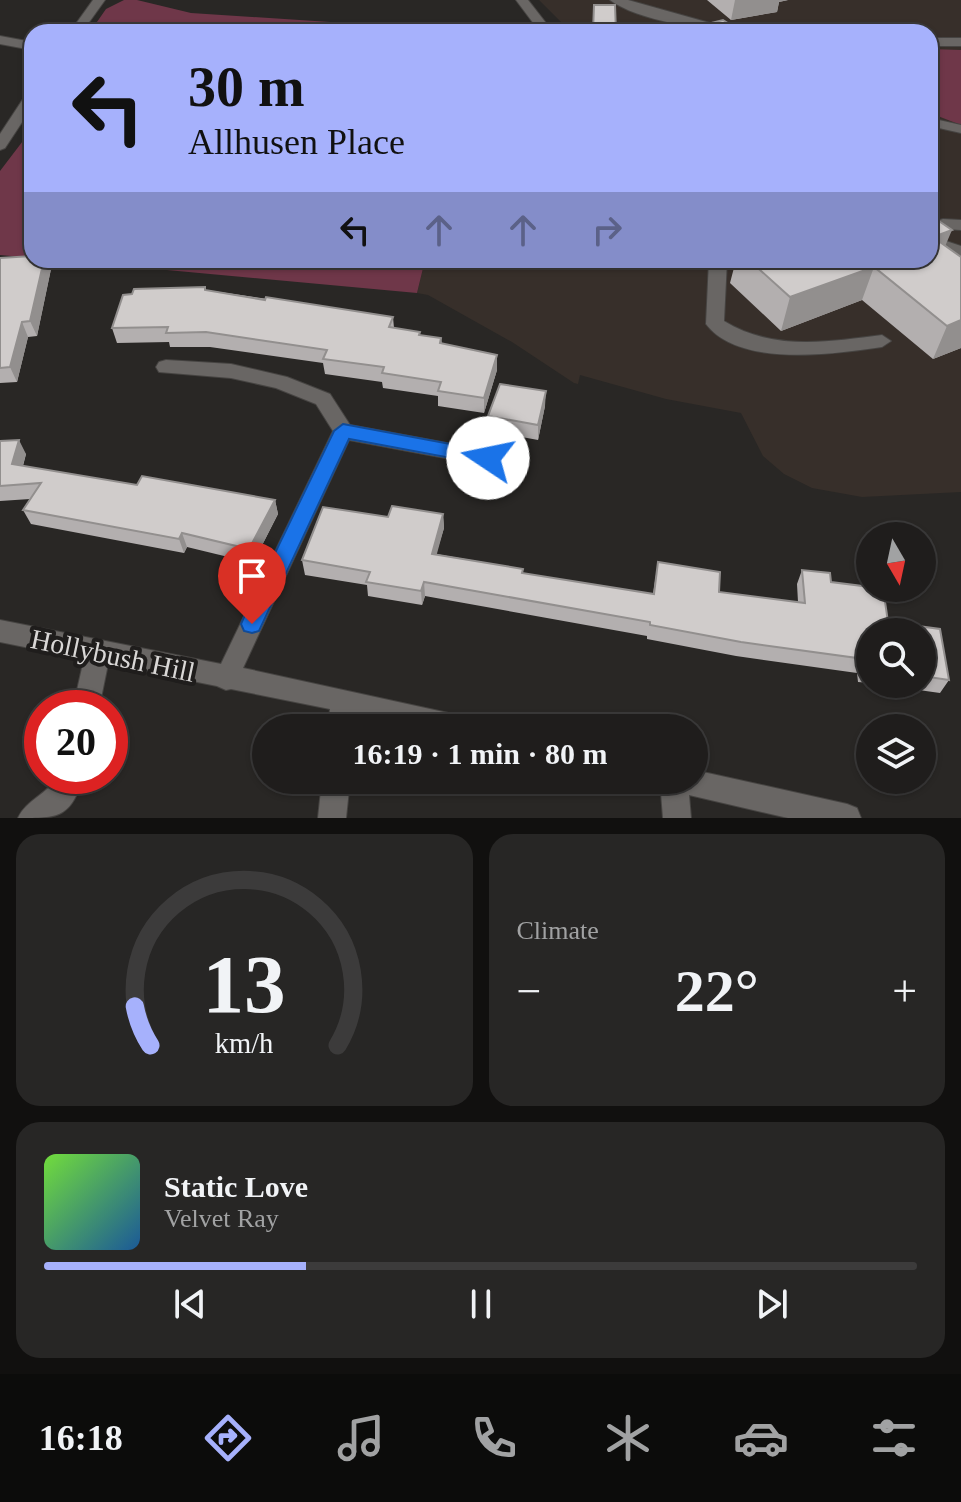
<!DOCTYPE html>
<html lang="en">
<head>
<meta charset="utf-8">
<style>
  body { margin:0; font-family:"Times New Roman",serif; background:#272625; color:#f1f3f6; height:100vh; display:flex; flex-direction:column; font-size:30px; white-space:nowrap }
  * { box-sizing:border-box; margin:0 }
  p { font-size:26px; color:#a1a2a3 }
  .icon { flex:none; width:44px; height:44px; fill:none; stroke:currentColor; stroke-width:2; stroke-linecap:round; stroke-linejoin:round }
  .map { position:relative; height:818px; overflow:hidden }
  .details { display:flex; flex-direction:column; gap:16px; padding:16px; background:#11100f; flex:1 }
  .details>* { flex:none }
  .top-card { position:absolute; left:24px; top:24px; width:914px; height:244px; border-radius:24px; box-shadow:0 2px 6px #0004,0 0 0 2px #3c3b3b; background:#a6b1fc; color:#111; overflow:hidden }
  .needle { width:52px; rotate:171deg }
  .controls { position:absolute; left:856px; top:522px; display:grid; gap:16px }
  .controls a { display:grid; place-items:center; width:80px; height:80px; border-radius:50%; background:#1f1d1c; box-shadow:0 2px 6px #0004,0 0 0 2px #3c3b3b; font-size:40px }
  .speed { position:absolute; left:24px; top:690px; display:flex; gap:16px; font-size:40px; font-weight:700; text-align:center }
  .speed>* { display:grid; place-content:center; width:104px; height:104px; border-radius:50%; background:#1f1d1c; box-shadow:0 2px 6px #0004,0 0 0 2px #3c3b3b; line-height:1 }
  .speed .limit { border:12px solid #d22; background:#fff; color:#111 }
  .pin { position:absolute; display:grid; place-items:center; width:68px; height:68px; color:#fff; margin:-82px -34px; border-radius:50% 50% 50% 0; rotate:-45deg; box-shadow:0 0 8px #0007 }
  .pin .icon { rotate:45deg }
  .me { position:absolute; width:88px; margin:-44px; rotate:281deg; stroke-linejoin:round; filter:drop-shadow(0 0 6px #0008) }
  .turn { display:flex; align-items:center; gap:28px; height:168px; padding:0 32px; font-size:36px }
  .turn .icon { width:104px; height:104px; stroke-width:2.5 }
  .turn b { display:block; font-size:56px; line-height:68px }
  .lanes { display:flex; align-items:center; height:76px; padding:0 32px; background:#0003; justify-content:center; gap:40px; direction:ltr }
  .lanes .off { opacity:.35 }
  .big { font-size:60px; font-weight:700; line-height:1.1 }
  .details .card { flex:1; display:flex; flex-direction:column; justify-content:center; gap:12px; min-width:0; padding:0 28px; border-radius:24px; background:#272625 }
  .details .dial { align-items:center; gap:0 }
  .dial svg { height:208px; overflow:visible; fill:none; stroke:#3c3b3b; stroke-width:7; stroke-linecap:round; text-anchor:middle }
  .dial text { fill:#f1f3f6; stroke:none }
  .song { display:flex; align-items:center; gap:24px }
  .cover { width:96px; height:96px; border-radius:12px; background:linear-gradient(135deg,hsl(100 70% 55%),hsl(210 70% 35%)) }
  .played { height:8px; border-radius:4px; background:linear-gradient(90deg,#a6b1fc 30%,#3c3b3b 30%) }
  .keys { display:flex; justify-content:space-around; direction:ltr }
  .heat { display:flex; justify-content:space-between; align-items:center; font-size:44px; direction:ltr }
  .details .tiles { flex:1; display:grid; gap:16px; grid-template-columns:1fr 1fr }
  .card:last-child { grid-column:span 2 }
  .trip { position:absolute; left:252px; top:714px; width:456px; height:80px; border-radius:40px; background:#1f1d1c; box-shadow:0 2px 6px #0004,0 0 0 2px #3c3b3b; font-weight:700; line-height:80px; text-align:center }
  .dock { display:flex; height:128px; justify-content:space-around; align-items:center; background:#0c0c0b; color:#a1a2a3 }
  .dock .icon { width:56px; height:56px }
  .dock .active { color:#a6b1fc }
  .dock b { font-size:36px; color:#f1f3f6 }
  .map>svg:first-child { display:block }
  .built { fill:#372f2a }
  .green { fill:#6f3749 }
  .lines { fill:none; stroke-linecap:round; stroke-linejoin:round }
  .minor-casing { stroke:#464442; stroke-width:2 }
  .minor { fill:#696664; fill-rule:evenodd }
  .wall { fill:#b3afaf }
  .shaded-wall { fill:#928f8e }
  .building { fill:#d0cccb; stroke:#928f8e; stroke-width:2 }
  .route { fill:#1a73e8; stroke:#114b97; stroke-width:2 }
  .labels { text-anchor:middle; stroke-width:8; stroke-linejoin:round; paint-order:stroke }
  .near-street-label { font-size:28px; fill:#d9d7d6; stroke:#1f1d1c }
</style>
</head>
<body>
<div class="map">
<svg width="961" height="818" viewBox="0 0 961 818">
  <rect width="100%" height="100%" fill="#292725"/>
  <!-- built -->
  <path class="built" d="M539 0H961V492L862 497 812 488 784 474 763 456 741 413 666 399 580 375 578 384 574 383 512 342 428 295 417 293 425 260H930V32H632V28L561 22Z"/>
  <!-- green -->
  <path class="green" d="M124 0H137L191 13 437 29 436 32H90L106 9Z
    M930 49 961 50V125L930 113Z
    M32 129V258L0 255V171Z
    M59 260H425L417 293Z"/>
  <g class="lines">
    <!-- minor casing -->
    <g class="minor-casing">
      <path id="minor" d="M93 0H105L82 32H70Z
        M516 0H528L553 32H540Z
        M610 0H628L742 32C709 32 636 20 610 0Z
        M438 28H512L518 32H432Z
        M0 36 32 42V50L0 44Z
        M930 38H961V46H930Z
        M32 92V107L5 148 0 150V134L27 93Z
        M930 118 961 125V133L930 126Z
        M943 219 961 220V230L945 229 939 234 943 240 961 246V257L930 246V223Z
        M709 260H727L724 321C773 351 828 342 882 335L891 341 882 347C835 354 739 368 706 324Z
        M166 360 231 364 287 377 330 394 350 425 495 452 498 458 495 464 488 466 349 440 243 668 462 716 471 719 475 728H411L355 714 354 728H328L330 709 231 689 226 690 217 686 108 664 99 708H73L84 659 0 642V620L221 664 333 431 316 404 276 388 231 378 159 372 156 367 159 362Z
        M694 770 847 804 857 808 861 818H788L689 795 691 818H663L660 780H694Z
        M58 776H84C70 818 60 818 18 818 26 800 48 794 58 776Z
        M322 780H350L346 818H318Z"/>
    </g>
    <!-- minor -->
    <use href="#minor" class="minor"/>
  </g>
  <!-- wall -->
  <path class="wall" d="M707 0H788L779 2 777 12 731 20Z
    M945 246 961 348 933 359 862 300 781 331 730 283 736 260H930Z
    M0 258 51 269 37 336 28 337 17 382 0 383Z
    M206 290 393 317 394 328 420 332V335L441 338 442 344 497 370 484 413 438 406V396L383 388 382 382 325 374 323 363 210 347H170L169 342 117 343 112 328Z
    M545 406 538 440 488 431V416Z
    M0 441 26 454 23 466 137 485 275 500 278 514 253 563 187 547 184 553 31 524 23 510 30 499 0 501Z
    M392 506 443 514 444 528 436 554 523 569V574L653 594 658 562 720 572 719 592 798 602 797 584 802 570 830 573 831 582 870 587V588H883L888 622 940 629 949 680 940 693 876 684H922V632H870V683L858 682 857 673 736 656 647 639V636L425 596 422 605 368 596 367 585 305 575 302 560 323 507 388 517Z"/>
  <!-- shaded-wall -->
  <path class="shaded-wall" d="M735 0H788L779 2 777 12 731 20Z
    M952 230 938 263 933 237Z
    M44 260H48L51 269 37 336 30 321Z
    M874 267 862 300 781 331 790 297Z
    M961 320V348L933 359 947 326Z
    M22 322 28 337 17 382 10 367Z
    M497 355V370L484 413V398Z
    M546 391 545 406 538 440V425Z
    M19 440 26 454 19 479 12 464Z
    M275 500 278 514 253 563 249 549Z
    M443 514 444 528 433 568 432 554Z
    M182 533 187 547 184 553 179 539Z
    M424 582 425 596 422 605 421 591Z"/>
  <!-- building -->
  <path class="building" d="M594 5H615L616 32H593Z
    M723 20 742 32H675Z
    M930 215 952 230 933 237 961 257V320L947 326 874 267 790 297 749 260H930Z
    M32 256V260H44L30 321 22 322 10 367 0 368V258Z
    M205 287V290L265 300 266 297 393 317 389 327 420 332 419 335 441 338 440 343 497 355 484 398 438 391 441 382 382 373 384 367 323 359 327 350 206 332 166 333 168 327 112 328 123 295 132 294 134 289Z
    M500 384 546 391 538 425 488 416Z
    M19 440 12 464 137 485 142 476 275 500 249 549 182 533 179 539 23 510 41 483 0 486V441Z
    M392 506 443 514 432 554 523 569 522 573 654 594 658 562 720 572 719 592 805 603 802 570 830 573 831 582 870 587V588H883L888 622 940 629 949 680 922 676V632H870V669L865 668 864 659 741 642 650 625V622L424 582 421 591 366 582 370 572 302 560 323 507 388 517Z"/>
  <!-- route -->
  <path class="route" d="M343 424 488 451 497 458 488 465 349 439 259 631 252 633 244 631 241 624 244 617 334 431Z"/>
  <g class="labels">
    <!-- near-street labels -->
    <g class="near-street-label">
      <text transform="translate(113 655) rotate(12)" y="10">Hollybush Hill</text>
    </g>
  </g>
</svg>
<div class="controls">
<a><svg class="needle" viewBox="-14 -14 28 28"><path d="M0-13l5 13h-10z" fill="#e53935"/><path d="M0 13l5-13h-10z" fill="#a1a2a3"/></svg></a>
<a><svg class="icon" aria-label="search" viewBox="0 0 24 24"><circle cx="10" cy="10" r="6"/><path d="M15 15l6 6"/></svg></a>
<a><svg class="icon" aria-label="layers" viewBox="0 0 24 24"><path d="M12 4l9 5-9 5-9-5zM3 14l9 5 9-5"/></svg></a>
</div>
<div class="speed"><div class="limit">20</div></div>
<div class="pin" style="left:252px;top:624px;background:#d93025"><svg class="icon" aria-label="arrive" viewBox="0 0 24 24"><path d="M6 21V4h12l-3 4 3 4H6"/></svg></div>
<svg class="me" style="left:488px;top:458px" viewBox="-20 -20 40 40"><circle r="19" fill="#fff"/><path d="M0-13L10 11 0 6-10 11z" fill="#1a73e8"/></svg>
<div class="trip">16:19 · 1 min · 80 m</div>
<div class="top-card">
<div class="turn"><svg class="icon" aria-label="left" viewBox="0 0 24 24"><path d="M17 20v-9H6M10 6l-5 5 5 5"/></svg><div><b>30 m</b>Allhusen Place</div></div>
<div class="lanes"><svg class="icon" aria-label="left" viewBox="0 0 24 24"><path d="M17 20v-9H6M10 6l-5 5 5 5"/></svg><svg class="icon off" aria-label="ahead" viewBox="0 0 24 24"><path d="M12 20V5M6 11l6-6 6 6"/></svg><svg class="icon off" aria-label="ahead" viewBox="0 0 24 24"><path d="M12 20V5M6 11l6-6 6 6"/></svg><svg class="icon off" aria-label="right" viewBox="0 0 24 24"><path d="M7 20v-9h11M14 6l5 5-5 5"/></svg></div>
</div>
</div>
<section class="details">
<div class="tiles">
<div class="card dial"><svg viewBox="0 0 100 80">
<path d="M14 69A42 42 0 1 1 86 69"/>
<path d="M14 69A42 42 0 0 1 8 54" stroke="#a6b1fc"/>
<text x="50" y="56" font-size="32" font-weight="700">13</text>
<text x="50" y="72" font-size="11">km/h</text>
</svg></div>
<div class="card"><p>Climate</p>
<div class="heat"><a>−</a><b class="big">22°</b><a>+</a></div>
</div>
<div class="card">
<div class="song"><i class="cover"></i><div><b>Static Love</b><p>Velvet Ray</p></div></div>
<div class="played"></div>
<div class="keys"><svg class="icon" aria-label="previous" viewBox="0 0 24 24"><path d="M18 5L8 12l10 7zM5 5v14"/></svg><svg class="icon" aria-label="pause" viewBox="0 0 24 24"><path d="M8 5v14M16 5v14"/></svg><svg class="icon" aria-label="next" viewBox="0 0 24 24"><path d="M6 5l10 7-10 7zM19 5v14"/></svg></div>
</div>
</div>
</section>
<nav class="dock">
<b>16:18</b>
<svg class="icon active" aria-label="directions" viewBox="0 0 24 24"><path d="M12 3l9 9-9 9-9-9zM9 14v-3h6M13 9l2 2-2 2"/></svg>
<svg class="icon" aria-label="music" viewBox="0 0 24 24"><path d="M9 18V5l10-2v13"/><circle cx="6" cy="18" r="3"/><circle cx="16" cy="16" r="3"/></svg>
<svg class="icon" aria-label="phone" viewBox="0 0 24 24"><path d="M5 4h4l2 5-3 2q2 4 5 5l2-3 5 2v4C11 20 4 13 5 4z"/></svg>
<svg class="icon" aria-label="climate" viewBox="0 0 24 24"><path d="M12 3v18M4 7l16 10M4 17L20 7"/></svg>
<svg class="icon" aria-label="car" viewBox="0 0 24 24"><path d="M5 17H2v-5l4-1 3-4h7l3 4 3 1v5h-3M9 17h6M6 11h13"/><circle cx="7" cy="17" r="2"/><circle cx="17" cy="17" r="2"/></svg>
<svg class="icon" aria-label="filters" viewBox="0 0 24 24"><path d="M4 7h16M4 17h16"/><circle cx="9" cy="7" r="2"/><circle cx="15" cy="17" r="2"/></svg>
</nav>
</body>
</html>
